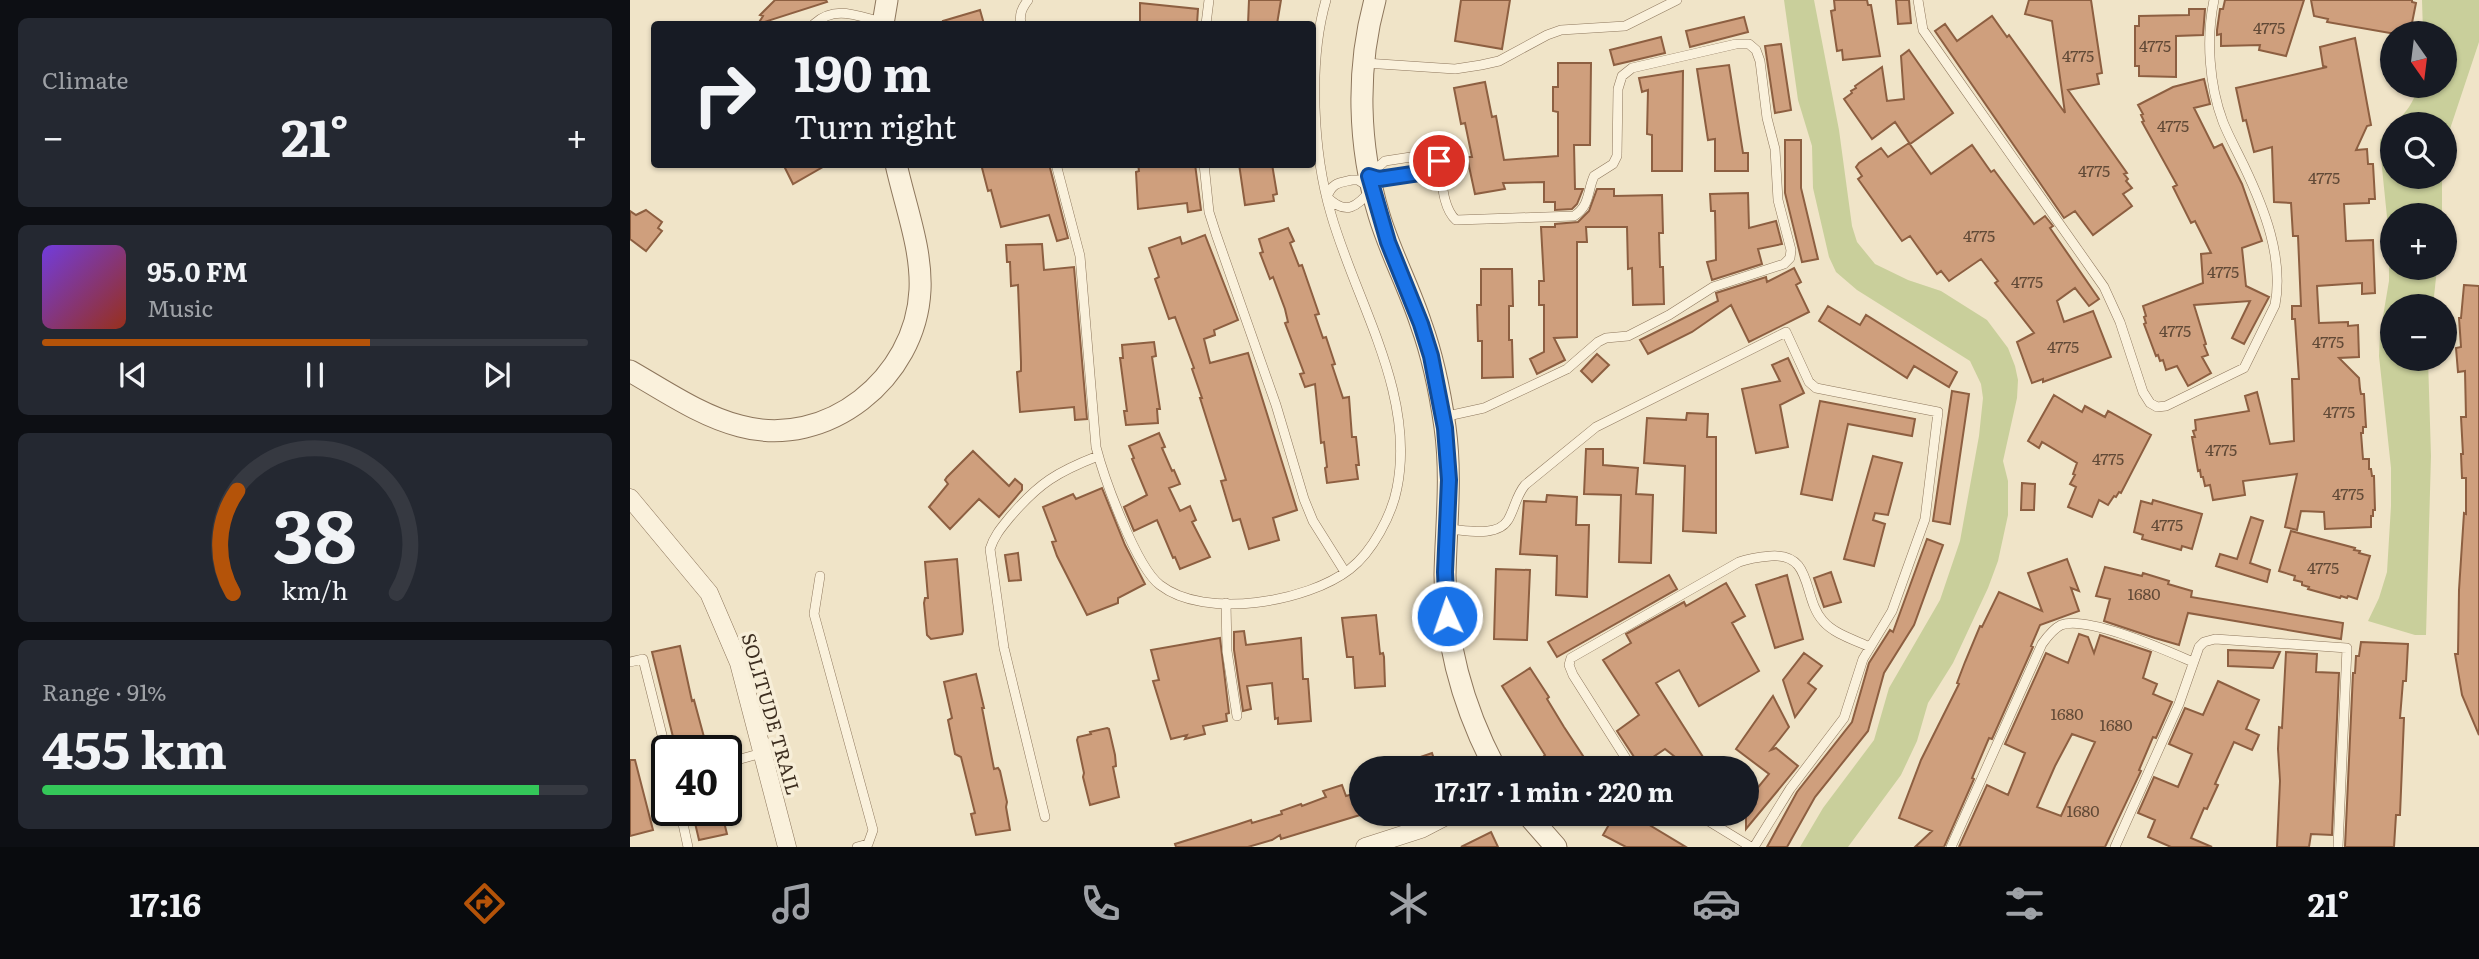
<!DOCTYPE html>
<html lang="en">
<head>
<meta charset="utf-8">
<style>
  body { margin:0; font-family:Literata,serif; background:#242831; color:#f1f3f6; height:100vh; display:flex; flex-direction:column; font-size:26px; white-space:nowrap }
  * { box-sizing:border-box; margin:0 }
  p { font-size:23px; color:#9ea1a6 }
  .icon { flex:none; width:38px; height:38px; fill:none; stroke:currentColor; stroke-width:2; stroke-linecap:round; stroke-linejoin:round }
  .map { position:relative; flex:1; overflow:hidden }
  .side { display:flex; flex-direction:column; gap:18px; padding:18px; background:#0d0f14; width:630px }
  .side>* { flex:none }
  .guide { position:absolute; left:21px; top:21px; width:665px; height:147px; border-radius:7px; box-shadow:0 2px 5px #0004; background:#171b24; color:#f1f3f6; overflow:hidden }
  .needle { width:46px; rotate:166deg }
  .tools { position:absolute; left:1750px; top:21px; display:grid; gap:14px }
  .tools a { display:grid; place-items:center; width:77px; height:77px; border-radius:50%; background:#171b24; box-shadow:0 2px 5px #0004; font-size:35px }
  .speed { position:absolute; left:21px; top:735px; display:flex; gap:14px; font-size:35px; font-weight:700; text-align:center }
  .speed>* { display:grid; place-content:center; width:91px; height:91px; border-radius:50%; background:#171b24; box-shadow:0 2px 5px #0004; line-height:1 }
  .speed .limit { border:4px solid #111; border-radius:10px; background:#fff; color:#111 }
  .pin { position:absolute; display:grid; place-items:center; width:60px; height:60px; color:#fff; margin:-30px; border:4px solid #fff; border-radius:50%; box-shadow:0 2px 7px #0007 }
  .me { position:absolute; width:77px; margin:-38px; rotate:357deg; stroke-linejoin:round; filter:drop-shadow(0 0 5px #0008) }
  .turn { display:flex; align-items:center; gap:24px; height:147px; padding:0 28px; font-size:32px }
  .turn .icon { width:91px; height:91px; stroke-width:2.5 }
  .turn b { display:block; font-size:49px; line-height:60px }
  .big { font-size:52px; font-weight:700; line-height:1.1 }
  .side .card { flex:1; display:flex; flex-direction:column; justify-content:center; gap:10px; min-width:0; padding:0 24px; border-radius:10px; background:#242831 }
  .side .dial { align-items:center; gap:0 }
  .dial svg { height:182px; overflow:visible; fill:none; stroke:#363941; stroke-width:7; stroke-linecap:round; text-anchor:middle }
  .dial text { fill:#f1f3f6; stroke:none }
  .song { display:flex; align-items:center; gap:21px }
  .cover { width:84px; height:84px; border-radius:10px; background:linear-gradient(135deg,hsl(260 70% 55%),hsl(10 70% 35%)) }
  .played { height:7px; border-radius:4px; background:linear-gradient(90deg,#b45309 60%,#363941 60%) }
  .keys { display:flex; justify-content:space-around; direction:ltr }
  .heat { display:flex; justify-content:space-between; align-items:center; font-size:38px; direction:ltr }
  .charge { height:10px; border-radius:5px; background:linear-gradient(90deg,#34c759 91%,#363941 0) }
  .trip { position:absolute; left:719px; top:756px; width:410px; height:70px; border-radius:35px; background:#171b24; box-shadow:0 2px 5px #0004; font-weight:700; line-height:70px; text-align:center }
  .tabs { display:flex; height:112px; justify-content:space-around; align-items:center; background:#090b0e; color:#9ea1a6 }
  .tabs .icon { width:49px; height:49px }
  .tabs .active { color:#b45309 }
  .tabs b { font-size:32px; color:#f1f3f6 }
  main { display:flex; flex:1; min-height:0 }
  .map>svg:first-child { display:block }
  .green { fill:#c9cf9b }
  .building { fill:#cf9f7d; stroke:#8d5f41; stroke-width:2; fill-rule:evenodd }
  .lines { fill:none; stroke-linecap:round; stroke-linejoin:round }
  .service-casing { stroke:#8d765c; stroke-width:10 }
  .minor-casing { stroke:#8d765c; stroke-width:19 }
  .tertiary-casing { stroke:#8d765c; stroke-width:23 }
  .service { stroke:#faf1dc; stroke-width:9 }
  .minor { stroke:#faf1dc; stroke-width:18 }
  .tertiary { stroke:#faf1dc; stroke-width:21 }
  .route-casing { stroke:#114b97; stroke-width:18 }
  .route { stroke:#1a73e8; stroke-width:12 }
  .labels { text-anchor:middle; stroke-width:7; stroke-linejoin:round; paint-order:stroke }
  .number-label { font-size:16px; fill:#624a37 }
  .street-label { font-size:19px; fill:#3d2e20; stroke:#f7eed8 }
</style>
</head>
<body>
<main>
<section class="side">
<div class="card"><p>Climate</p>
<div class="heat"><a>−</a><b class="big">21°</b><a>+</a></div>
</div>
<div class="card">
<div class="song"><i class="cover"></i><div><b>95.0 FM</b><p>Music</p></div></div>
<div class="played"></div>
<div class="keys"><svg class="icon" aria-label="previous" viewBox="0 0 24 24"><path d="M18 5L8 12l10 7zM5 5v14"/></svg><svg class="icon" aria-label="pause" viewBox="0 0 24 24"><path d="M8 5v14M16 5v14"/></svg><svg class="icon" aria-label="next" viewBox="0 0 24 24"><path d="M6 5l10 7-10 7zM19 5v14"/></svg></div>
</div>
<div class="card dial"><svg viewBox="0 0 100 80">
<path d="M14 69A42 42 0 1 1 86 69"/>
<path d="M14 69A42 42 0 0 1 16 24" stroke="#b45309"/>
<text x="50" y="56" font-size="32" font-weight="700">38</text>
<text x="50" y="72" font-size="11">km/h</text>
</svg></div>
<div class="card"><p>Range · 91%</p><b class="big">455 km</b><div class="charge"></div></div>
</section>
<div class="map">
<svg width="1849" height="847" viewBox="0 0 1849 847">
  <rect width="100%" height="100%" fill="#f0e4c8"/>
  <!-- green -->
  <path class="green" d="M1154 0H1184L1209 130 1222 226 1227 242 1245 264 1278 280 1311 291 1357 320 1378 348 1385 366 1388 380 1387 398 1373 461 1378 481V515L1368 561 1358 588 1323 663 1298 703 1287 741 1271 775 1218 847H1170L1193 808 1244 740 1259 688 1310 600 1330 541 1349 436 1353 398 1351 384 1340 361 1227 290 1206 272 1199 257 1183 188 1182 146 1168 100Z
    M1792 0H1849V42L1815 144V124H1764C1776 112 1784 103 1788 86H1815V33H1793Z
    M1762 126V177H1812V215H1762V268H1807L1803 306H1762V359H1798L1801 456 1796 635H1785L1738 621 1749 598 1757 572 1761 506V468L1749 356 1750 334 1759 281V237L1750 148V140Z"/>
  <!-- building -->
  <path class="building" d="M145 0H196L197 2 128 24 133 16 130 15Z
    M619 0H651L647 24H618Z
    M831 0H880L872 49 825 41Z
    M1204 0H1237L1238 5H1241L1250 56 1213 60 1212 50 1207 51 1201 11 1205 10Z
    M1266 0H1279L1281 23 1268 24Z
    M1399 0H1461L1472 73 1467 74 1469 84 1438 90 1497 173 1494 174 1498 179 1496 181 1502 188 1493 194 1502 206 1463 235 1445 211 1434 218 1305 31 1315 24 1327 41 1362 16 1377 37 1379 35 1435 113 1422 21 1395 14Z
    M1595 0H1674L1656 56 1629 50 1630 45 1591 46V34L1587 35V30L1590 9H1593Z
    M1681 0H1782V2L1786 3 1780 33H1760L1697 22 1698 19 1684 16Z
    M510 3 568 9 567 24H510Z
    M1559 9H1575L1573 35 1546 36V77L1509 76V66H1505V26H1509V16L1559 15Z
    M350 10 354 24H314L313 21Z
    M1114 17 1118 32 1060 47 1056 31Z
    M1031 37 1035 53 984 65 980 50Z
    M1725 38 1741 125 1737 126 1726 150 1737 149 1738 164H1743L1745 199H1739V203L1714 204 1716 241 1743 240 1745 293 1732 294V283L1687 286 1689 323 1718 322V326L1728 325 1729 357 1709 358 1729 378 1730 389 1731 394H1734L1736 427H1733V433H1731L1733 459H1739V469H1741L1742 476H1744L1745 510H1743V516H1741V527L1695 529 1694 512 1671 511 1667 530 1655 527 1667 474 1613 481 1615 495 1583 500 1580 485 1575 486 1573 477H1571L1570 470 1568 471 1562 437H1565L1563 431 1566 430 1565 420 1619 411 1615 396 1627 392 1640 444 1664 441 1662 379H1669L1665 319H1662V306H1671L1668 236H1663L1661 203 1644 202 1642 147 1624 152 1616 120 1613 121 1606 88 1697 67 1693 66 1690 47Z
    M1151 44 1161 110 1145 113 1135 46Z
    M1279 50 1323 113 1280 144 1265 122 1242 139 1214 99 1222 93 1221 91 1226 88 1225 86 1252 67 1257 101 1274 99 1271 56Z
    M928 63H961L960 145H944L945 189H953L947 204 942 209 925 210V202H914V182L873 183 875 189 845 194 837 157H842L835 123 831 124 824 88 855 82 862 117 866 116 874 160 928 156V112L923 111V87H928Z
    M1099 65 1113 153H1118V171H1085V139L1078 140 1067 69Z
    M1053 71 1052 171H1022V135L1017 134 1018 90 1012 92 1009 78Z
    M1574 79 1580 104 1564 108 1584 148 1592 144 1612 184 1632 241 1612 248 1616 286 1639 297 1614 344 1602 338 1620 301 1564 305 1576 344 1574 345 1578 355 1572 357 1581 373 1558 386 1547 366 1536 370 1533 360 1530 361 1528 355 1526 356 1514 324 1516 323 1514 317 1516 316 1513 306 1573 283 1571 254 1581 253 1565 221 1561 223 1543 187 1547 185 1512 122 1514 121 1511 115 1513 114 1508 105 1543 87Z
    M1155 140H1171V188L1188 259 1172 262 1155 193Z
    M1279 143 1301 174 1342 145 1361 172 1364 170 1404 224 1415 216 1423 226 1420 228 1469 299 1459 306 1445 288 1427 301 1434 322 1463 311 1481 357 1413 382V379L1402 383 1387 342 1404 333 1365 283 1368 281 1351 259 1319 281 1311 271 1307 274 1280 236 1272 241 1228 179 1232 176 1226 167 1229 163 1251 148 1258 157Z
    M153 164H198L163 184Z
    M351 164H419L438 238 427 241 419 215 371 227 361 190 358 191Z
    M508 164H565L571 210 558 212 557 203 508 209 506 172 509 171Z
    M609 164H642L647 194 643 195 644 201 615 205Z
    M967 189H984V196L1032 195 1033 233H1029L1030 267H1033L1034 304 1003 305 1002 268 998 269 997 227H956L957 242H947V337L924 338 935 360 907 374 900 359 914 352V305H909V281H914L911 227H925V224L948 222 959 211Z
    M1118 193 1119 228 1146 221 1152 244 1128 249 1132 264 1082 280 1077 262 1086 260 1085 211H1081L1080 194Z
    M16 210 32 222 28 228 32 231 16 251 0 239V211L6 215Z
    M658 228 664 241 660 243 669 266 672 265 689 314 685 315 693 338 696 337 705 364 702 365 713 398 719 397 722 437H726L729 465H726L728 479 697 483 695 468 697 467 694 442 691 443 685 384 675 387 670 374 674 373 655 323 658 322 655 309 643 277 640 279 630 253 633 252 629 239Z
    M575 235 608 320 584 330 585 335 574 339 580 363 618 353 667 510 643 518 649 540 619 549 610 519 603 521 591 481 596 480 570 398H572L562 369 564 368 545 317 539 319 525 279 529 277 519 248 550 237 552 244Z
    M412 244 414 270 444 267 457 419 445 420 444 407 390 412 387 372 391 371V362L388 285 381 286 380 262H377L376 245Z
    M1164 268 1171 282 1166 285 1179 312 1119 342 1101 305 1062 332 1018 354 1010 340 1088 301 1086 293 1136 277 1137 282Z
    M851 269H882L883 306H879V340H882L883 377 852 378V341H848L847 305H851Z
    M1834 285 1849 286V735L1832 695 1825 654H1828L1829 590 1834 513 1836 514V478H1832L1831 454H1833L1831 417H1836L1835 371 1828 372 1826 348 1831 347 1829 318H1831Z
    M1198 306 1230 325 1236 315 1327 372 1319 387 1284 366 1277 378 1189 321Z
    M524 342 526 356 522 357 530 409H527L528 423 496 425 494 411H497L490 358H493L492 345Z
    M967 354 979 365 962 382 951 371Z
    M1158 358 1174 393 1150 405 1158 447 1126 453 1112 389 1150 381 1142 365Z
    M1322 391 1339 394 1320 524 1303 521Z
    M1424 395 1452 412 1455 406 1475 417 1478 411 1521 435 1491 493 1489 492 1486 497 1484 496 1478 505 1469 500 1462 517 1438 507 1446 487 1440 484 1445 475 1443 474 1447 463 1412 442 1409 448 1398 441Z
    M1190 401 1285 419 1282 436 1218 424 1202 500 1171 494Z
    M1057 413 1078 414 1077 437H1086V533L1053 531 1055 466 1014 463 1017 418 1056 420Z
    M529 433 535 447 532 448 542 471 544 470 550 484 539 488 550 511 560 506 566 520 562 522 580 557 550 569 545 557 543 558 527 520 504 531 494 507 517 495 502 459 504 458 499 446Z
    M956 449H973V465L1008 468 1006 494 1023 495 1021 563 989 562 991 495 954 494Z
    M343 451 379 486 385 479 392 485V490L369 517 349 499 320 529 299 507 318 484 315 480 317 477Z
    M1243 456 1272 463 1258 515 1245 513 1243 520 1255 524 1244 566 1214 559Z
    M1392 483 1405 484 1404 510H1391Z
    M472 488 495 545 515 584 488 598V603L457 615 427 556 422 542 426 541 413 507 443 494 446 499Z
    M917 495 947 497 946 525H959L957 597 926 595 927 556 890 554 894 501 916 502Z
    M1523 500 1572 514 1562 549 1552 546 1551 550 1512 539 1513 535 1504 532 1511 501 1522 504Z
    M1621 517 1633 521 1620 563 1640 570 1637 582 1586 566 1590 554 1607 559Z
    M1661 531 1725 548 1724 550 1730 551 1729 553 1740 556 1727 599 1718 596 1717 598 1711 596 1710 598 1678 589 1679 587 1672 585V582L1664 580 1665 576 1649 571Z
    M1297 539 1313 545 1284 625 1254 673 1238 731 1185 797 1157 847H1137L1167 792 1222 722 1239 663 1260 630 1263 632Z
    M388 553 391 580 379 581 375 555Z
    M327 559 333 631 332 634 301 639 297 635 294 603 295 598H298L295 562Z
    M1437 559 1449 591 1441 588 1449 611 1410 625 1401 646 1403 647 1362 739 1359 738 1342 778 1344 779 1314 847H1285L1302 831 1269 818 1291 760 1329 684 1327 683 1335 662 1350 626 1352 627 1369 592 1412 611 1398 573Z
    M1475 567 1512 576 1513 573 1539 581 1538 584 1562 591 1561 597 1713 623 1711 639 1558 613 1549 645 1525 638 1474 621 1480 599 1466 596Z
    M866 569 900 570 897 640 864 639Z
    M1201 572 1211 602 1194 607 1184 578Z
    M1039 575 1047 589 927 657 918 642Z
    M1157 575 1173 639 1145 648 1126 585Z
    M1096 583 1115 616 1102 623 1129 671 1069 706 1049 670 1026 683 1080 768H1059L1035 749 1010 766 987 731 1009 715 973 660 1001 643 996 634 1054 602 1056 606Z
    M746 615 750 654 753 653 754 657 755 686 725 688 723 657H717L712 618Z
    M614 631 616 645 671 638 673 679H678L681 721 648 724V718L645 719 642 683 617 686 621 709 613 711 604 650V632Z
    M1449 634 1458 637 1464 653 1470 635 1521 652 1513 678 1527 684 1523 694 1542 702 1526 738 1523 737 1509 770 1511 771 1475 847H1329L1357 785 1378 795 1395 753 1375 744 1416 653 1438 663ZM1442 734 1465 742 1431 816 1407 807 1425 766Z
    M590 638 599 713 596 714 597 721 573 726 575 734 555 739 557 735 541 739 523 681 529 680 521 650Z
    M1731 642 1778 644 1776 681H1773L1770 718H1774L1770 815H1766L1764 847H1715L1723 673H1725L1726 656H1729Z
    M50 646 62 701 64 700 74 737 45 745 22 652Z
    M1598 650 1650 652 1643 668 1598 666Z
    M1656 652 1687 654 1686 672 1709 673 1702 835 1681 834 1679 847H1647L1650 781 1648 749 1649 727 1652 728Z
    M1174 653 1192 666 1178 683 1186 689 1165 717 1153 680Z
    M900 668 919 697 917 699 934 727 961 768H921L913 757 915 755 872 686Z
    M346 674 354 708H352L364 769 368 768 370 771 377 802 376 807 380 830 346 835 341 814 345 813 331 757 325 754 318 720 322 718 314 682Z
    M1588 681 1629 700 1616 729 1629 735 1622 750 1604 742 1585 784 1588 785 1577 809 1574 808 1561 838 1582 847H1541L1518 837 1525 820 1508 813 1524 777 1548 787 1562 754 1539 744 1555 708 1573 715Z
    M1143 696 1159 727 1141 750 1146 748 1168 766 1116 829V802L1139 774 1106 749Z
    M477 728 479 729 485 755 486 766 483 767 489 797 460 805 453 777 454 773 447 740 448 737 461 734 460 732Z
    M802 753 807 768H765L764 766Z
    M0 760H5L23 830 0 836Z
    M712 785 716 796 723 794 730 815 651 839 650 835 642 840 618 847H546L545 844 606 825 621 820 622 823 652 814 651 811 671 804 672 806 696 797 693 791Z
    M62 810H91L97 834 69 840Z
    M985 814H1001L1056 847H996L973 835Z
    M861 832 868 847H831Z"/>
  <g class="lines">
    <!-- service casing -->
    <g class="service-casing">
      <path id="service" d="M1288 0 1293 30 1474 287 1490 322 1513 392 1520 403 1527 407 1536 406 1614 368 1645 305C1654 258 1634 208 1614 166 1607 151 1599 137 1593 122 1579 85 1576 38 1584 0
        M184 24C205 5 227 16 252 22
        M391 24C389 14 392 8 398 0
        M576 24 579 0
        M735 63 825 69 851 65 869 61 917 35 931 30 995 26 1047 0
        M794 155 809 161 796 172 749 179 739 175 755 161Z
        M809 161C812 178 812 208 826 220L944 216C960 206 957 192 964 176L983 164 987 156 988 89 992 76 1002 68 1106 44H1119L1126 50 1130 61 1137 118 1145 149 1148 200 1161 250 1160 258 1154 264 1083 287 1039 315 998 336 976 338 968 342 937 369 854 408 813 417
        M426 164 450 256 466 447C474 478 506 567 530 585 575 620 678 602 720 569 742 552 762 515 767 488 786 394 726 302 701 214 683 153 678 62 696 0
        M574 164 579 212 586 234 646 405 674 499 683 521 715 572
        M722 180H728L742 189C727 207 716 216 697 197 702 183 708 183 722 180Z
        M818 529C835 530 867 538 878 520 885 508 886 496 895 485L966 427 1156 332 1179 382 1186 388 1308 412 1295 519 1262 611 1233 659 1214 718 1160 789 1124 847
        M190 576 184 614 243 830 238 844 227 847
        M596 603 597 651 607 716
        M0 662 13 659 37 755
        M96 763 132 753
        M1002 768 943 675 939 665 941 658 1109 562C1120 558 1130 557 1141 556 1184 553 1172 598 1193 621 1204 634 1225 640 1240 647
        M50 810 58 847
        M1067 814 1121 847
        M415 817 374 648 360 549C364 536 371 528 380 517 409 483 427 472 468 456
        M1321 847 1412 644C1417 637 1423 629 1431 625 1457 615 1537 651 1563 662
        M1485 847 1549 704 1569 647 1574 642 1585 639 1717 648 1708 847"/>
    </g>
    <!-- minor casing -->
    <g class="minor-casing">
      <path id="minor" d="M0 498 79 593 109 663 157 847
        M735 847 791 829 820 814"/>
    </g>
    <!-- tertiary casing -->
    <g class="tertiary-casing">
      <path id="tertiary" d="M745 0C726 69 728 146 749 215 760 252 779 287 791 324 803 357 810 392 815 427 822 477 816 526 815 575 815 645 833 707 865 768
        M253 24 257 0
        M0 371C35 391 71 416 110 426 197 450 286 378 290 290 292 249 275 205 266 164
        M897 814 926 847"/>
    </g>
    <!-- service -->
    <use href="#service" class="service"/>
    <!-- minor -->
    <use href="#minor" class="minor"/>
    <!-- tertiary -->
    <use href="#tertiary" class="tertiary"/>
  </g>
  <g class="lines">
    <!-- route casing -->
    <g class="route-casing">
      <path id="route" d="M809 161 796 172 749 179 739 176 758 242 791 324 801 356 815 428 819 480 815 572 817 616"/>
    </g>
    <!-- route -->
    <use href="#route" class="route"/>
  </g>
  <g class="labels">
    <!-- number labels -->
    <g class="number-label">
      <text x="1639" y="34">4775</text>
      <text x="1525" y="52">4775</text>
      <text x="1448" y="62">4775</text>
      <text x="1543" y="132">4775</text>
      <text x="1464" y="177">4775</text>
      <text x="1694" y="184">4775</text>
      <text x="1349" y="242">4775</text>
      <text x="1593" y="278">4775</text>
      <text x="1397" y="288">4775</text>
      <text x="1545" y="337">4775</text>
      <text x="1698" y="348">4775</text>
      <text x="1433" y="353">4775</text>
      <text x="1709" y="418">4775</text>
      <text x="1591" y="456">4775</text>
      <text x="1478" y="465">4775</text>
      <text x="1718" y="500">4775</text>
      <text x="1537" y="531">4775</text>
      <text x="1693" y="574">4775</text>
      <text x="1514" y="600">1680</text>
      <text x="1437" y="720">1680</text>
      <text x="1486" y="731">1680</text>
      <text x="1453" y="817">1680</text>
    </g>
    <!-- street labels -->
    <g class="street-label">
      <text transform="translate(141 714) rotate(74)" y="7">SOLITUDE TRAIL</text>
    </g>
  </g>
</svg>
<div class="tools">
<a><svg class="needle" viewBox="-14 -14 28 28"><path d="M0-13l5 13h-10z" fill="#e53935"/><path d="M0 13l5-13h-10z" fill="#9ea1a6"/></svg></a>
<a><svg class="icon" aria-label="search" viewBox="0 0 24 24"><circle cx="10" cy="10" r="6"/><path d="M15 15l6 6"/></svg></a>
<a>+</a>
<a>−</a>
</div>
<div class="speed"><div class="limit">40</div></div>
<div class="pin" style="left:809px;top:161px;background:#d93025"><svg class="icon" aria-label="arrive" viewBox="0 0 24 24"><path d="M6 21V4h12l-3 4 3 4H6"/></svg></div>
<svg class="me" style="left:817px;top:616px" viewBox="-20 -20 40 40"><circle r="17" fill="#1a73e8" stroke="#fff" stroke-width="3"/><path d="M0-11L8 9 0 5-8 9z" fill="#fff"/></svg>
<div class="trip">17:17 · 1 min · 220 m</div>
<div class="guide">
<div class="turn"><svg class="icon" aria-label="right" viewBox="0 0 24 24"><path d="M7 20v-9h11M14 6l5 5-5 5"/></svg><div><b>190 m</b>Turn right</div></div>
</div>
</div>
</main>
<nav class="tabs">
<b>17:16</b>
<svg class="icon active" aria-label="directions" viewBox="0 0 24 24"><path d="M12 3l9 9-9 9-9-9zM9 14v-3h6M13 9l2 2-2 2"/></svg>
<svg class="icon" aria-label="music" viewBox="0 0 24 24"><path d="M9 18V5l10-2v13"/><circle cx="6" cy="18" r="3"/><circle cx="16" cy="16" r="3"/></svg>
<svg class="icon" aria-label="phone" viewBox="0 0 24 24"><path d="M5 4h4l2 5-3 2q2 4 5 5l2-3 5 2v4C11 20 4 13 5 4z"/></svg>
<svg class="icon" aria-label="climate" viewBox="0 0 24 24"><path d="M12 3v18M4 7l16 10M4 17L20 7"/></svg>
<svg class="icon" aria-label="car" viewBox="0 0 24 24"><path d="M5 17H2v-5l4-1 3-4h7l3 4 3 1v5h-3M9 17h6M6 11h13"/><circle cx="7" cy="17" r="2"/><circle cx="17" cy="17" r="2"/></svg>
<svg class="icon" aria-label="filters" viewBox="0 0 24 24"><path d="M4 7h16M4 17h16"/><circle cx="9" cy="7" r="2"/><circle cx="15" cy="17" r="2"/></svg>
<b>21°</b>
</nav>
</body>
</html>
